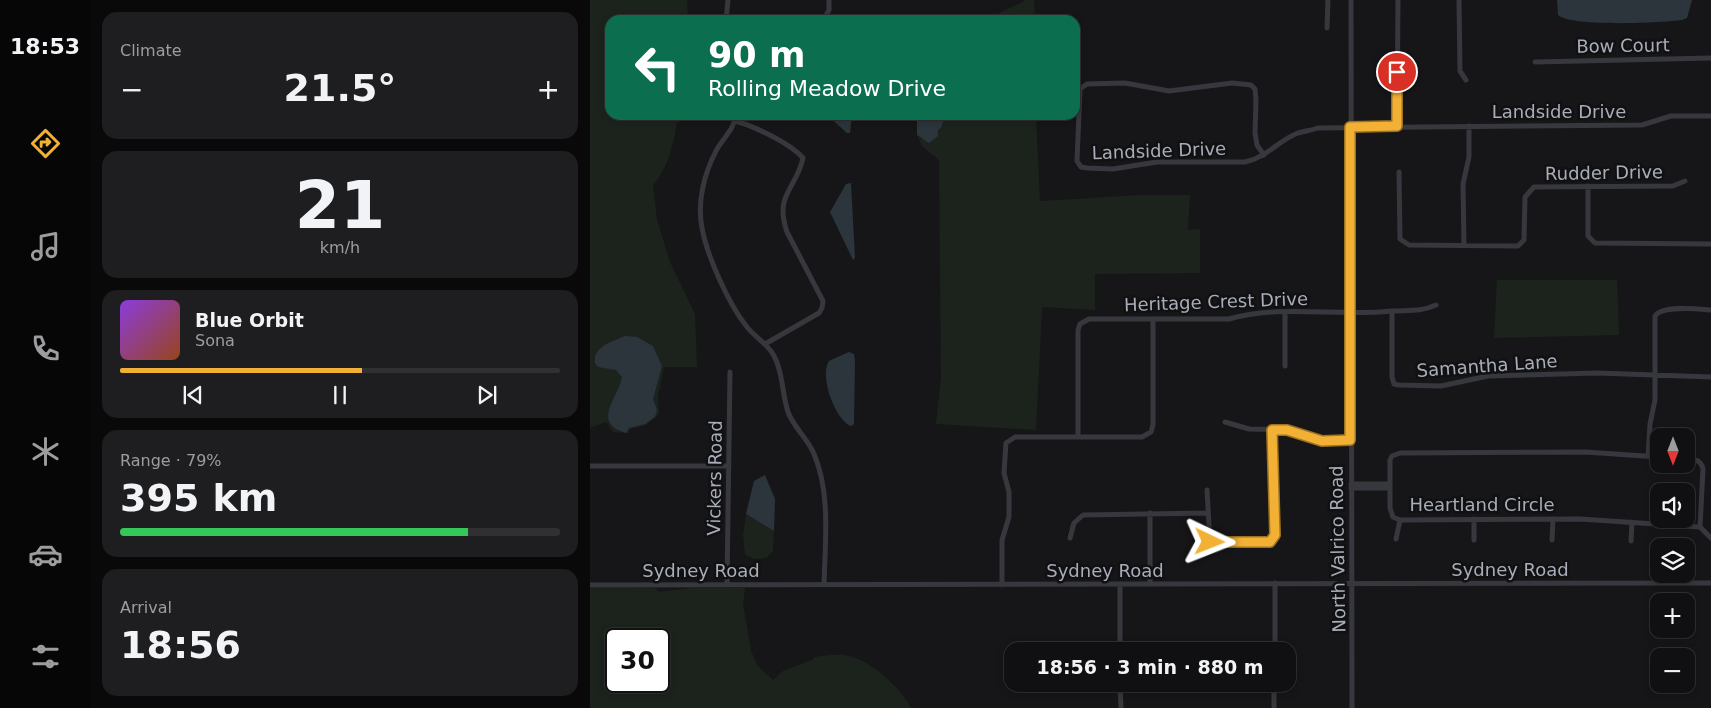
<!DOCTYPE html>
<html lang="en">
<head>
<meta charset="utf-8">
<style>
  body { margin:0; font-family:"DejaVu Sans",sans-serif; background:#1e1e20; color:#f1f3f6; height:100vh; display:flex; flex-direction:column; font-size:19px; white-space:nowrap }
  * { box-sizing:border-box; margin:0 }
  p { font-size:16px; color:#9c9d9f }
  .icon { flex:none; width:28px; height:28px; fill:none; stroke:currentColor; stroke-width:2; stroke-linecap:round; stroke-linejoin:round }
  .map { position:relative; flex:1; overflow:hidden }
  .panel { display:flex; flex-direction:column; gap:12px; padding:12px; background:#09090a; width:500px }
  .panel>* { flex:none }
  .guide { position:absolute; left:15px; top:15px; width:475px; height:105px; border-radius:15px; box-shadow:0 2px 8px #0003,0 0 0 1px #303032; background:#0b6e4f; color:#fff; overflow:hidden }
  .needle { width:32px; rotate:180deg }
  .fabs { position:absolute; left:1060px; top:428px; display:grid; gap:10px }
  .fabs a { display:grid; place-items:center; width:45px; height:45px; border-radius:10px; background:#101012; box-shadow:0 2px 8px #0003,0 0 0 1px #303032; font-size:25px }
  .speed { position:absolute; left:15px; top:628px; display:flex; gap:10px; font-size:25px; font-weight:700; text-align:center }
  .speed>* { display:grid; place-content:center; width:65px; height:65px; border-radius:50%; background:#101012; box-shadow:0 2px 8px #0003,0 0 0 1px #303032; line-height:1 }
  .speed .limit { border:2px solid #111; border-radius:8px; background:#fff; color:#111 }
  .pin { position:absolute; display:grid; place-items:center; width:42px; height:42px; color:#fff; margin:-21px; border:2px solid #fff; border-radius:50%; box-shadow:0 1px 5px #0007 }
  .me { position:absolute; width:55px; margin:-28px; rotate:92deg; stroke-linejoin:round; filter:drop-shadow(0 0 4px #0008) }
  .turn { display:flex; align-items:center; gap:18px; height:105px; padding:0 20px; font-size:22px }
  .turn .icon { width:65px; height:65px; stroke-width:2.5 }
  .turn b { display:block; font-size:35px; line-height:42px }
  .big { font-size:38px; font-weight:600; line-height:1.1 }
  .panel .tile { flex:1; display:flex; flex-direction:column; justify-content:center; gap:8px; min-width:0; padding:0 18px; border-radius:15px; background:#1e1e20 }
  .panel .dial { align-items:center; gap:0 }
  .dial b { font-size:65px; line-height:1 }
  .song { display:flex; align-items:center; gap:15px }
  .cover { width:60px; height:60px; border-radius:8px; background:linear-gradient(135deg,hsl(270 70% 55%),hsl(20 70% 35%)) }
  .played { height:5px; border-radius:2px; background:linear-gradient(90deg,#f2b134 55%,#303032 55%) }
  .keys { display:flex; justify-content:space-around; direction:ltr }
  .heat { display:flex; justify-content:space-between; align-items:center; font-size:28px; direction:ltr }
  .charge { height:8px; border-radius:4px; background:linear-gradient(90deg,#34c759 79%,#303032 0) }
  .trip { position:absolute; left:414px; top:642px; width:292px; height:50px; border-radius:15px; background:#101012; box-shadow:0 2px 8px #0003,0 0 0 1px #303032; font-weight:600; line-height:50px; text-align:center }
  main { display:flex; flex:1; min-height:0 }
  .tabs { display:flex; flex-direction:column; width:90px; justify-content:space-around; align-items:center; background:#060607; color:#9c9d9f }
  .tabs .icon { width:35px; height:35px }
  .tabs .selected { color:#f2b134 }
  .tabs b { font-size:22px; color:#f1f3f6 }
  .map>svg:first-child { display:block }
  .green { fill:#1c231d; fill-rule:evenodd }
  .water { fill:#2c353c }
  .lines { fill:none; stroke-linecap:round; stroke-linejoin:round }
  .minor { stroke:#37383d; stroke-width:5 }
  .route-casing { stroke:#9d7322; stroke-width:12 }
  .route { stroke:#f2b134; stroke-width:9 }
  .labels { text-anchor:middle; stroke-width:5; stroke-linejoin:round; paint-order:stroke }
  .street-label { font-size:18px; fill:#a8adb8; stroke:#111113 }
</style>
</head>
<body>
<main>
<nav class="tabs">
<b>18:53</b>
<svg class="icon selected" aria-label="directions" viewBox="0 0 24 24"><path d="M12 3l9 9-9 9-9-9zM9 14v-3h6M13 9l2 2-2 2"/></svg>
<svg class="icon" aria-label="music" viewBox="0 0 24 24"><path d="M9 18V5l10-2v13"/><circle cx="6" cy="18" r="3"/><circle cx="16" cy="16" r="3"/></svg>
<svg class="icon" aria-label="phone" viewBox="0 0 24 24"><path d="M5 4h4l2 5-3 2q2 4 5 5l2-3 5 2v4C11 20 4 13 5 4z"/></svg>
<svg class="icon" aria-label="climate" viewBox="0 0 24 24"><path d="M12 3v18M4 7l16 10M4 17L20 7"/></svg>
<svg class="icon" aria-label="car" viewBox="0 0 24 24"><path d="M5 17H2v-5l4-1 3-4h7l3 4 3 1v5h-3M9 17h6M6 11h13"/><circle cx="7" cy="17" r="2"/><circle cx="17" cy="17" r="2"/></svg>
<svg class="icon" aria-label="filters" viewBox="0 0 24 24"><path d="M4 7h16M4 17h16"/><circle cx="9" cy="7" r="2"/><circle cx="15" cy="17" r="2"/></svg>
</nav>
<section class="panel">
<div class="tile"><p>Climate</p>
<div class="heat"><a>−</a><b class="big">21.5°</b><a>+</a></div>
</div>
<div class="tile dial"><b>21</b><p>km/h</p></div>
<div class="tile">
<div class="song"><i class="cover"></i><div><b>Blue Orbit</b><p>Sona</p></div></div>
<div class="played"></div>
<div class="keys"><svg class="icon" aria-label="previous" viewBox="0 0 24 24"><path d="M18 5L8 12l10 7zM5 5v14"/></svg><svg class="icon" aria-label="pause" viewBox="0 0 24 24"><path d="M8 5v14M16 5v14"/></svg><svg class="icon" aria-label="next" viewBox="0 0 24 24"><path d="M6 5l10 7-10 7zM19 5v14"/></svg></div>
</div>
<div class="tile"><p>Range · 79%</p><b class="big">395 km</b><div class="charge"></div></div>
<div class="tile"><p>Arrival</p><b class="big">18:56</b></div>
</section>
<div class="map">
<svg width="1121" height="708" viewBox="0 0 1121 708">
  <rect width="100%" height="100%" fill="#161618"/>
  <!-- green -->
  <path class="green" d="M0 0H97L98 20H20V115H99L87 123C83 144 78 169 63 185L67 220 80 262 105 314 107 367H74L68 396 69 414 56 425 40 429 39 433 23 432 16 422 0 428Z
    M436 0H444L445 20H400C413 9 423 8 436 0Z
    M356 115H446L450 201 550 195H600L598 230 610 229V273L505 274V310L452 307 446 430 346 424 351 377 349 160 332 146 327 135 332 139 351 128Z
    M907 280H1027L1029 335 904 338Z
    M156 514 184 531 183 551 176 558 165 559 155 555 153 535Z
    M0 588H66L69 592 101 588H155L153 604 161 651 167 665 183 680 193 671 222 660 225 657C233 656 243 654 252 655 276 655 311 688 321 708H0ZM26 639H69V681H26Z"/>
  <!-- water -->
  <path class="water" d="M967 0H1102L1097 18 1092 20C1072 23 981 27 968 15Z
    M237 115H262L260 133H257Z
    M327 115H356L351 128 348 130V136L339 143 327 135Z
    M261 183 265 258 263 260 240 212 256 184Z
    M35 336 47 337 63 346 72 366 63 399 67 410 65 417 55 424 39 428 36 433C0 423 29 397 32 377L26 370 8 367 5 363C3 346 22 342 35 336Z
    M259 352 264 354 265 360 264 424 261 426C245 420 229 375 239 361Z
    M175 475 185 499 184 531 156 514 164 481Z"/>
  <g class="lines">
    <!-- minor -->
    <path class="minor" d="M761 0 762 708
      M869 0 870 71 876 80
      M234 19 239 10V0
      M136 20 138 0
      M737 28 738 0
      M945 62 1121 58
      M145 115C146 128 132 139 126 151 114 174 107 202 112 228 117 256 139 305 157 327 165 337 176 343 183 354 193 371 192 394 198 412 204 428 218 439 224 454 241 494 235 542 234 585
      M145 121C164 126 200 143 213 158 206 190 184 194 197 232L233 301 232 308 229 313 175 344
      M807 127 808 0
      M674 155 667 145 665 133 666 100 665 89 661 85 642 83 579 91 535 83 497 84 490 89 487 161 491 167 497 168 523 169 567 162H655C676 158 689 140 708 133 715 131 722 130 728 128L1052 125 1081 116H1121
      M809 172 810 239 819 245 928 246 934 240 935 197 944 187 1083 186 1095 181
      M998 186V236L1005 243 1121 244
      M874 245 873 184 879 157V126
      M802 311V377L804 384 809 385 851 386 898 376 1007 373 1121 377
      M695 366V312
      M635 422 659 429 697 430 732 441 760 440
      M488 437V330L490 324 499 319H639C691 304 748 317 801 311 818 310 831 312 846 305
      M1058 456 1060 424 1065 400V316C1073 305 1108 309 1121 310
      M1069 457 995 452 810 453 802 456 800 460V508L803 517 810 520 990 519 1110 527
      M1096 459C1105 459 1111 460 1113 469L1110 527
      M0 466H139
      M761 484H800
      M761 488H800
      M617 490 620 542H680L685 535 682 430
      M1110 527 1121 538
      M480 538 484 523 493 515 618 513
      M806 539 810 520
      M884 540V519
      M962 540 963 519
      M1041 541 1042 522
      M530 584V651
      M560 584V513
      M0 585 1121 583
      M137 585 140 372
      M412 585V540L419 517V492L414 473 416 443 425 437H552L561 432 563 425V319
      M685 651V583
      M530 684 531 708
      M684 708V684"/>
  </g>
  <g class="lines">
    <!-- route casing -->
    <g class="route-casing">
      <path id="route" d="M620 542H680L685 535 682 430H697L732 441 760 440V127L807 126V72"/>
    </g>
    <!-- route -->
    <use href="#route" class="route"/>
  </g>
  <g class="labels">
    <!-- street labels -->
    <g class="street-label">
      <text transform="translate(1033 46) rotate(-1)" y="6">Bow Court</text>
      <text x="969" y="118">Landside Drive</text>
      <text transform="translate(569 151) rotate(-2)" y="6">Landside Drive</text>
      <text transform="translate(1014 173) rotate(-1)" y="6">Rudder Drive</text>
      <text transform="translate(626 302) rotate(-2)" y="6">Heritage Crest Drive</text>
      <text transform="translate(897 366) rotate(-4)" y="6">Samantha Lane</text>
      <text transform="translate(125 478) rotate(-89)" y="6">Vickers Road</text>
      <text x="892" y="511">Heartland Circle</text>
      <text transform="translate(748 549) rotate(-91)" y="6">North Valrico Road</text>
      <text x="920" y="576">Sydney Road</text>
      <text x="111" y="577">Sydney Road</text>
      <text x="515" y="577">Sydney Road</text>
    </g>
  </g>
</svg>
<div class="fabs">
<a><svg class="needle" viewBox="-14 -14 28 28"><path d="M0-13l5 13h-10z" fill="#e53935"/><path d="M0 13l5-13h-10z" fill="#9c9d9f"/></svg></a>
<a><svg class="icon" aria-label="sound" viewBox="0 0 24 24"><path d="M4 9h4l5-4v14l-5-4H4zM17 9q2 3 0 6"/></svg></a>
<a><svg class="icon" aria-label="layers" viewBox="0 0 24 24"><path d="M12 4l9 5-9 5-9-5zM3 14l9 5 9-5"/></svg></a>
<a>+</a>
<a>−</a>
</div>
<div class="speed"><div class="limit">30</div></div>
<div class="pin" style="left:807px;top:72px;background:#d93025"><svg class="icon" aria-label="arrive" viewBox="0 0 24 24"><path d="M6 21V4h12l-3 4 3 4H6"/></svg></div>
<svg class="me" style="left:620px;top:542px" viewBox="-20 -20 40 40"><path d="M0-17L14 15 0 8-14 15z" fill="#f2b134" stroke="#fff" stroke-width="4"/></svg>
<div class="trip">18:56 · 3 min · 880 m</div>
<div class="guide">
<div class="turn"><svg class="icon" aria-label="left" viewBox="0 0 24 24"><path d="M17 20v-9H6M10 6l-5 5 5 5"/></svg><div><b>90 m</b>Rolling Meadow Drive</div></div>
</div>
</div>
</main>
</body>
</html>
